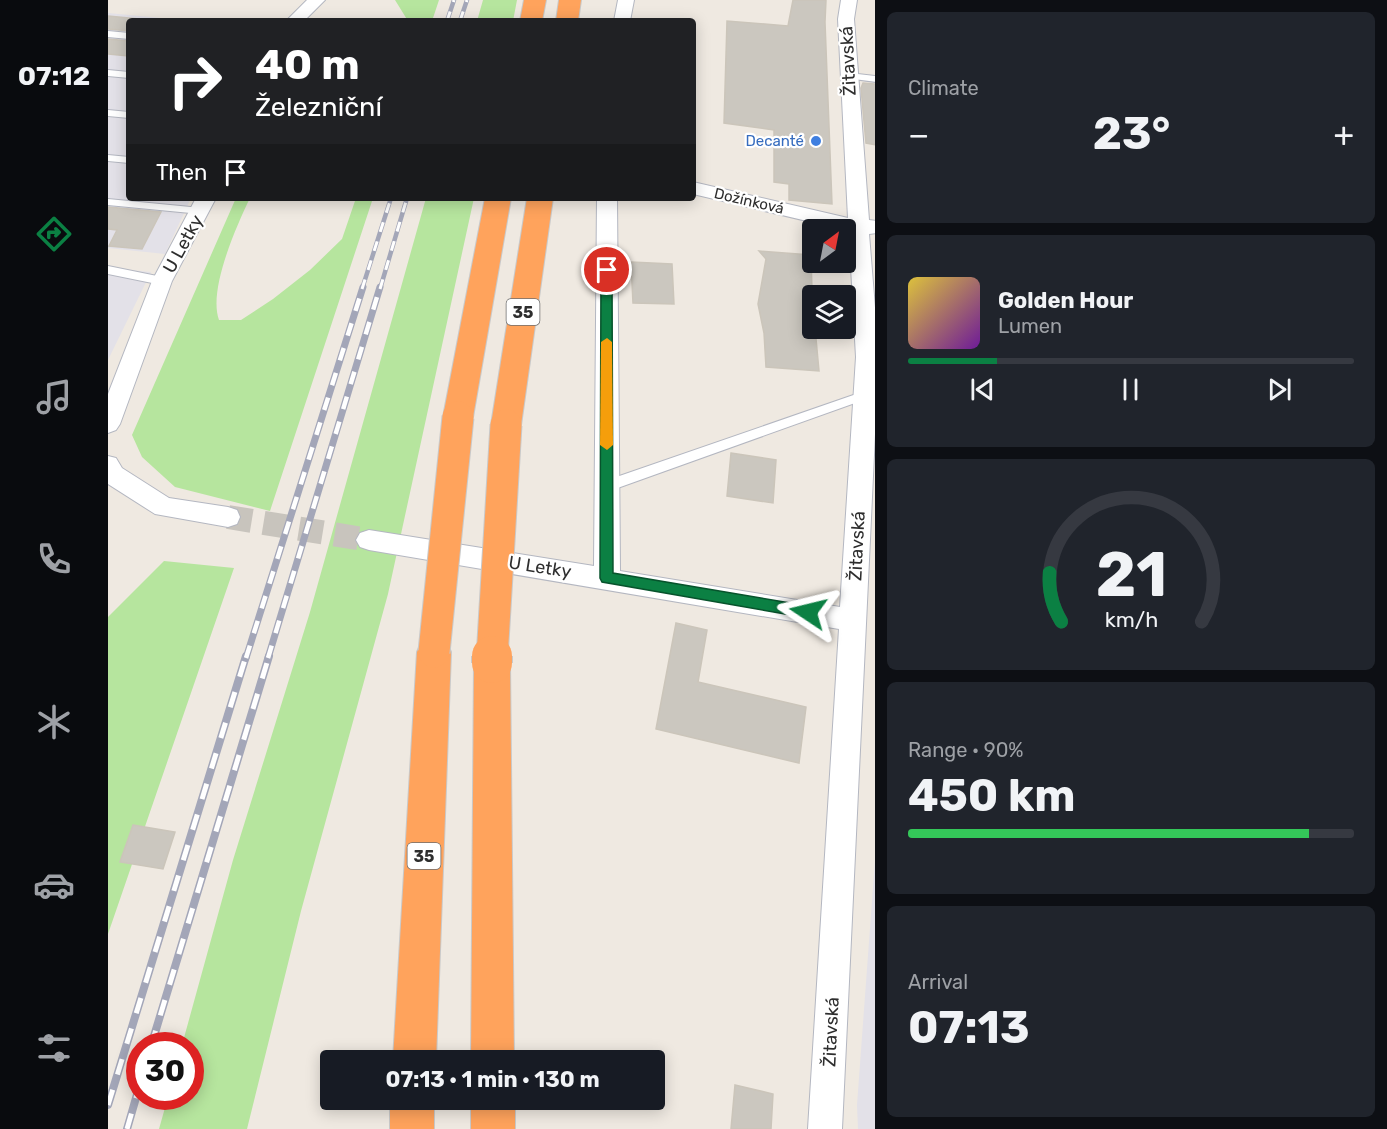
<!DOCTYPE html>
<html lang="en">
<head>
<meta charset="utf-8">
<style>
  body { margin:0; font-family:Rubik,sans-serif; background:#20242c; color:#f1f3f6; height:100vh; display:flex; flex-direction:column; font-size:22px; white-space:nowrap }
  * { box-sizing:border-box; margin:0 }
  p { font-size:20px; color:#9ea1a6 }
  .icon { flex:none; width:33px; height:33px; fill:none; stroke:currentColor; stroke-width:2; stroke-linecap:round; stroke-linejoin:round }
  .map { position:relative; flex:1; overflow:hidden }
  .sheet { display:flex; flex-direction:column; gap:12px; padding:12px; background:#0d0f14; width:512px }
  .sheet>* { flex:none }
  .banner { position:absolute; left:18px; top:18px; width:570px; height:183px; border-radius:6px; box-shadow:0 3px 15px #0003; background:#202124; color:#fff; overflow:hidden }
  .needle { width:39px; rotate:32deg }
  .tools { position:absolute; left:694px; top:219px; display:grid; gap:12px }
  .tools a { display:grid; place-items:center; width:54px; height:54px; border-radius:6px; background:#171b24; box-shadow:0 3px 15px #0003; font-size:30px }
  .speed { position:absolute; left:18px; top:1032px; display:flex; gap:12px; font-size:30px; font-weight:700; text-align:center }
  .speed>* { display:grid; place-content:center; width:78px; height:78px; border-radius:50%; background:#171b24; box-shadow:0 3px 15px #0003; line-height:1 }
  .speed .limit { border:9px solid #d22; background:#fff; color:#111 }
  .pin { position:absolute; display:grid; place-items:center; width:51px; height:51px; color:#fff; margin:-26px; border:3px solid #fff; border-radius:50%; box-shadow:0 2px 6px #0007 }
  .me { position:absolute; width:66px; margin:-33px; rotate:280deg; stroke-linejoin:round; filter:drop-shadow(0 0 4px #0008) }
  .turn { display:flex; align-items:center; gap:21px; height:126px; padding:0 30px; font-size:27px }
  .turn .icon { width:78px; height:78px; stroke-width:2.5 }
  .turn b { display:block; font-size:42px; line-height:51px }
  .then { display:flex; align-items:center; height:57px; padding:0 30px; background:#0003; gap:12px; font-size:22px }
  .big { font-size:45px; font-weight:700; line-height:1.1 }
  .sheet .tile { flex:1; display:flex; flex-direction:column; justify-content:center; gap:9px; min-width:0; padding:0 21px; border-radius:9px; background:#20242c }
  .sheet .dial { align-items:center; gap:0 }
  .dial svg { height:156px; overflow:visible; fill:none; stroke:#363941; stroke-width:7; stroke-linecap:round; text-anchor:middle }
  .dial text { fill:#f1f3f6; stroke:none }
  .song { display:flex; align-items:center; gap:18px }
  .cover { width:72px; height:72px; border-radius:9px; background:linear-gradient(135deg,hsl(50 70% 55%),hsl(280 70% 35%)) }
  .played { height:6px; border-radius:3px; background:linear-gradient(90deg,#0b8043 20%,#363941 20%) }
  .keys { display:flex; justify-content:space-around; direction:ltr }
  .heat { display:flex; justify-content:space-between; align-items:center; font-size:33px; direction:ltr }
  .charge { height:9px; border-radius:4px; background:linear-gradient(90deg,#34c759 90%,#363941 0) }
  .trip { position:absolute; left:212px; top:1050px; width:345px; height:60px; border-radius:6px; background:#171b24; box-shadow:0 3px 15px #0003; font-weight:700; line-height:60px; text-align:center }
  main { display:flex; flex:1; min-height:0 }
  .dock { display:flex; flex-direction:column; width:108px; justify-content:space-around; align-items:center; background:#090b0e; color:#9ea1a6 }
  .dock .icon { width:42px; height:42px }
  .dock .current { color:#0b8043 }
  .dock b { font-size:27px; color:#f1f3f6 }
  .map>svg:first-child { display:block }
  .industrial { fill:#e3e1e8 }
  .green { fill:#b6e59e }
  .building { fill:#cbc7bf; stroke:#cbc5ba; stroke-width:1.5 }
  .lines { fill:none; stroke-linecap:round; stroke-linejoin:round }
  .street-tunnel { stroke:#c8c4bd; stroke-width:24; stroke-dasharray:24 12; stroke-linecap:butt }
  .lane-casing { stroke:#b4b7c1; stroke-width:2 }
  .street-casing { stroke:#b4b7c1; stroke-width:2 }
  .highway-casing { stroke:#c9c9c9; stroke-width:2 }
  .lane { fill:#fff; fill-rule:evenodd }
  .street { fill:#fff; fill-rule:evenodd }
  .highway { fill:#ffa35c; fill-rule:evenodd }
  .rail-far2-casing { stroke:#a3a6b8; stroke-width:4.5 }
  .rail-far1-casing { stroke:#a3a6b8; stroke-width:7 }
  .rail-casing { stroke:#a3a6b8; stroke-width:8 }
  .rail-far2 { stroke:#fff; stroke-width:3; stroke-dasharray:10; stroke-linecap:butt }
  .rail-far1 { stroke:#fff; stroke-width:4.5; stroke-dasharray:13; stroke-linecap:butt }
  .rail { stroke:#fff; stroke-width:5; stroke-dasharray:16; stroke-linecap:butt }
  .highway-bridge-far1-casing { stroke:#c9c9c9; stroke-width:33; stroke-linecap:butt }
  .highway-bridge-casing { stroke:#c9c9c9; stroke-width:42; stroke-linecap:butt }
  .highway-bridge-far1 { stroke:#ffa35c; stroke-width:31 }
  .highway-bridge { stroke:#ffa35c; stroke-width:40 }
  .route { fill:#0b8043; stroke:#07532c; stroke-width:1.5 }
  .slow { fill:#f59e0b }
  .shop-dot { fill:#3f7fe0; stroke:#fff; stroke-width:2 }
  .labels { text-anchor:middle; stroke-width:4.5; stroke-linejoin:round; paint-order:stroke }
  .far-shop-label { font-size:15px; fill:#366cbe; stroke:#fff; text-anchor:end }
  .far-street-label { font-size:15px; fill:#2e2e2e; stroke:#fff }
  .shield { fill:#fff; stroke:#6d6d6d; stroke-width:1.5 }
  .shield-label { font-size:16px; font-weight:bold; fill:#2e2e2e }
  .street-label { font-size:18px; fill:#2e2e2e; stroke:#fff }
</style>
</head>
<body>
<main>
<nav class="dock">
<b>07:12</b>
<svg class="icon current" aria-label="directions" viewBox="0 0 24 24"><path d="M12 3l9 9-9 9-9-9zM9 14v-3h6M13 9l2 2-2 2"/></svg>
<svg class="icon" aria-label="music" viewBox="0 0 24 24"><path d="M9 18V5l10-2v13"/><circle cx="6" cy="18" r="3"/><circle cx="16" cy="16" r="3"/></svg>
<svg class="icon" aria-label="phone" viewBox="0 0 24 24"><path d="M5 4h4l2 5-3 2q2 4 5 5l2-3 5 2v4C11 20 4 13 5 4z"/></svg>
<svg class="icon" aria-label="climate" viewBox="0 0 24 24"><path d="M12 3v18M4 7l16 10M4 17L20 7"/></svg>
<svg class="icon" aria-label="car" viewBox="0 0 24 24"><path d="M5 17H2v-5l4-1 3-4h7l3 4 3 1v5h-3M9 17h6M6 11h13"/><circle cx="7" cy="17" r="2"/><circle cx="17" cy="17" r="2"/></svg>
<svg class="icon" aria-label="filters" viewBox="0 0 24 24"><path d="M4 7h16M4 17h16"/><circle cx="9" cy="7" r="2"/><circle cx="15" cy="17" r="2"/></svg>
</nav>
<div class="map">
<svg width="768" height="1129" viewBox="0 0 768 1129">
  <rect width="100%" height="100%" fill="#efe9e1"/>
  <!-- industrial -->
  <path class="industrial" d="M0 13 85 21H21V198H83L57 254 0 248Z
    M0 268 43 272 0 360Z
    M767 860V1129H750L749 1105Z"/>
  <!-- green -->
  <path class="green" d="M287 0H331L324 21H300Z
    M375 0H409L405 21H369Z
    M128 198H142C128 227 100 290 111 320H133L165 299 202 270 234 239 248 198H265L162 511 67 487 34 457 24 435Z
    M318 198H366L280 594 193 911 139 1129H51L60 1097 82 1096V1046L74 1045 125 860 202 612Z
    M56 561 126 568 0 934V617Z"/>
  <!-- building -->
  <path class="building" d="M685 0H718L717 22 724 204 681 200V184L666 182V130L616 123 619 21 680 26Z
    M0 16 42 20 21 21V31L0 29Z
    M0 39 21 41 20 56 0 54Z
    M755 83 768 84V145L758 143 753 88Z
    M0 207 53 212 34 249 1 246 9 230 0 229Z
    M651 251 703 255 705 328H707L711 371 658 367 656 333 650 304 658 259Z
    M523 262 564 264 566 304 525 303Z
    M623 453 668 460 665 503 619 496Z
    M568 623 599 630 590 682 698 707 691 763 548 729Z
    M25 825 67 832 55 869 12 862Z
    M627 1085 665 1094 663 1129H623Z"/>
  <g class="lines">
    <!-- street-tunnel -->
    <path class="street-tunnel" d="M120 517 261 540"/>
    <!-- lane casing -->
    <g class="lane-casing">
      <path id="lane" d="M0 31 21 33V39L0 37Z
        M0 70 21 72V78L0 76Z
        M741 73 768 76V82L738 78V74Z
        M0 110 21 112V118L0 116Z
        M0 155 21 157V163L0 161Z
        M0 199 93 208 98 211 93 214 0 205Z
        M0 266 54 277 60 281 54 285 0 274Z
        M757 391 761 392 763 395 761 398 504 490 499 491 493 486 494 482Z"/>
    </g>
    <!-- street casing -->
    <g class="street-casing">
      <path id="street" d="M199 0H217L196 21H178Z
        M510 0H526L522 21H506Z
        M733 0H749L746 19 761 220 768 221V233L761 234 768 320V413L734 1129H700L731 629 261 550 252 547 248 540 252 533 261 530 486 566 489 198H509L512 571 732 607 748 357 741 231 585 194V182L740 218 730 19Z
        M88 198H108L64 281 12 424 8 430 0 433V394L44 281Z
        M0 456 8 458 14 468 61 498 120 507 129 510 132 517 129 524 120 527 47 514 0 484Z"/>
    </g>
    <!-- highway casing -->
    <g class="highway-casing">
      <path id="highway" d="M416 0H438L434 21H412Z
        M451 0H473L470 21H448Z
        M377 198H403L365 417 361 425 350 428 339 425 335 417Z
        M419 198H445L413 425 409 433 398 436 387 433 383 425Z
        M326 637 338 641 343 652 328 1060H285L309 652 314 641Z
        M384 648 396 652 402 663 406 1060H363L366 663 372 652Z
        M282 1100H326V1129H282Z
        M363 1100H407V1129H363Z"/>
    </g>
    <!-- lane -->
    <use href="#lane" class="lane"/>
    <!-- street -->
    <use href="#street" class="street"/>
    <!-- highway -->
    <use href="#highway" class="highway"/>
    <!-- rail-far2 casing -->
    <g class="rail-far2-casing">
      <path id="rail-far2" d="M339 21 346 0
        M352 21 359 0
        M254 289 283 198
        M272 289 299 198"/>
    </g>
    <!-- rail-far1 casing -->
    <g class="rail-far1-casing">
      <path id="rail-far1" d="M138 658 255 287
        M160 658 272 287"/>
    </g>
    <!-- rail casing -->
    <g class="rail-casing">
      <path id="rail" d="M43 1046 161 656
        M0 1105 138 656
        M19 1129 32 1084"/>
    </g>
    <!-- rail-far2 -->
    <use href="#rail-far2" class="rail-far2"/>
    <!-- rail-far1 -->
    <use href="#rail-far1" class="rail-far1"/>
    <!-- rail -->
    <use href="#rail" class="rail"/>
    <!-- highway-bridge-far1 casing -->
    <g class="highway-bridge-far1-casing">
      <path id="highway-bridge-far1" d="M326 652 350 417
        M384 658 398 425"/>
    </g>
    <!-- highway-bridge casing -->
    <g class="highway-bridge-casing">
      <path id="highway-bridge" d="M384 663V656"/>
    </g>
    <!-- highway-bridge-far1 -->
    <use href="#highway-bridge-far1" class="highway-bridge-far1"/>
    <!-- highway-bridge -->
    <use href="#highway-bridge" class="highway-bridge"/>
  </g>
  <!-- route -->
  <path class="route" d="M499 266 504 270 505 573 700 606 705 608 707 612 705 617 700 618 494 582 492 578 493 270Z"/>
  <!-- slow -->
  <path class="slow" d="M499 338 504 342 505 445 499 450 492 445 493 342Z"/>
  <!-- markers -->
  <circle class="shop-dot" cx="708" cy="141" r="6"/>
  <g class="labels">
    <!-- far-shop labels -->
    <g class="far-shop-label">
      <text x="696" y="146">Decanté</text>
    </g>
    <!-- far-street labels -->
    <g class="far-street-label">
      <text transform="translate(641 201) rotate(13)" y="5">Dožínková</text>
    </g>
    <!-- shield labels -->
    <g class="shield">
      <rect x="398.5" y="299" width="33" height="26" rx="4.5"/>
      <rect x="299.5" y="843" width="33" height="26" rx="4.5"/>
    </g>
    <g class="shield-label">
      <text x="415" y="318">35</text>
      <text x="316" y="862">35</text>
    </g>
    <!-- street labels -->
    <g class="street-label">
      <text transform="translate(740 61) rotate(-93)" y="6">Žitavská</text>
      <text transform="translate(75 244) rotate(-61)" y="6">U Letky</text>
      <text transform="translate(749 546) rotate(-87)" y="6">Žitavská</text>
      <text transform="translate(432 567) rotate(9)" y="6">U Letky</text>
      <text transform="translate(723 1032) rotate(-87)" y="6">Žitavská</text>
    </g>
  </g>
</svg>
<div class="tools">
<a><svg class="needle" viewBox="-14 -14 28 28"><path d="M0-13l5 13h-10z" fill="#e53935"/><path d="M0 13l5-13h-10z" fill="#9ea1a6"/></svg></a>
<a><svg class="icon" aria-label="layers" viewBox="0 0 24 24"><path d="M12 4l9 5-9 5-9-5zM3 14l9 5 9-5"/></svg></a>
</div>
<div class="speed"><div class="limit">30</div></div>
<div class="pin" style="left:499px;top:270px;background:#d93025"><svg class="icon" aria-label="arrive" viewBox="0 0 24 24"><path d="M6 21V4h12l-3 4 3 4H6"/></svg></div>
<svg class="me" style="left:700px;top:612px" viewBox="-20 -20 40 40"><path d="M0-17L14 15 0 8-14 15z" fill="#0b8043" stroke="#fff" stroke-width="4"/></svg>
<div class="trip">07:13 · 1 min · 130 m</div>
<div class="banner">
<div class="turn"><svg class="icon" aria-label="right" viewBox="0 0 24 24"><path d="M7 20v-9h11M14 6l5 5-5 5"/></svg><div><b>40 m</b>Železniční</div></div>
<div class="then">Then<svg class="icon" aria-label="arrive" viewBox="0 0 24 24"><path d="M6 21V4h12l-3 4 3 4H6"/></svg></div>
</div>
</div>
<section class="sheet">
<div class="tile"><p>Climate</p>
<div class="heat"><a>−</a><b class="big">23°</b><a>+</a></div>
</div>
<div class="tile">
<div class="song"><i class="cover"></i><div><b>Golden Hour</b><p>Lumen</p></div></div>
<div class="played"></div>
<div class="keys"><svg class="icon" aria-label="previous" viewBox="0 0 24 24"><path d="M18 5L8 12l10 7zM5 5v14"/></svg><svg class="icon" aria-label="pause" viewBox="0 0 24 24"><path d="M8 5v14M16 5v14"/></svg><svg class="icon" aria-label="next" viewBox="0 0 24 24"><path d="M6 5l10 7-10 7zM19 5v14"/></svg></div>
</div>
<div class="tile dial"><svg viewBox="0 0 100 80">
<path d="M14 69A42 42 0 1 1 86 69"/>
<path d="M14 69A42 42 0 0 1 8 44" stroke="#0b8043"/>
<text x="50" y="56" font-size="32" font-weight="700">21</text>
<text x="50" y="72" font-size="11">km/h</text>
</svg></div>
<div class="tile"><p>Range · 90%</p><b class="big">450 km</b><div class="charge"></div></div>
<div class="tile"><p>Arrival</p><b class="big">07:13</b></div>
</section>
</main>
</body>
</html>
